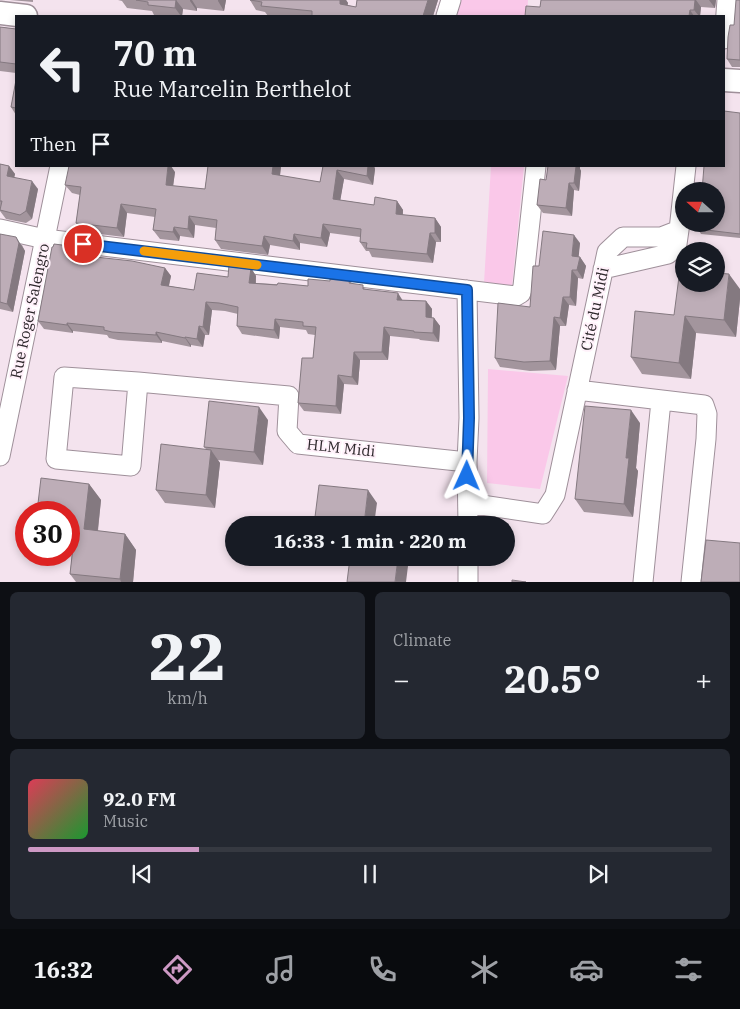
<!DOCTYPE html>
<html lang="en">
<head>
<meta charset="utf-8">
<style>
  body { margin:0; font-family:"IBM Plex Serif",serif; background:#242831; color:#f1f3f6; height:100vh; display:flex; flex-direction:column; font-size:19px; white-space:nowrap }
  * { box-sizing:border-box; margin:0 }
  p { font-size:16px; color:#9ea1a6 }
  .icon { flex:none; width:28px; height:28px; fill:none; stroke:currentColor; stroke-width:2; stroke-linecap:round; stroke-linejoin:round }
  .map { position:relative; height:582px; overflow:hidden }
  .panel { display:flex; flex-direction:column; gap:10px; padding:10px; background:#0d0f14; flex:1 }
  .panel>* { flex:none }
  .guide { position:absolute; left:15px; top:15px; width:710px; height:152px; border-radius:0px; box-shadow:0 2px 8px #0003; background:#171b24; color:#f1f3f6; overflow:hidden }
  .needle { width:32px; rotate:291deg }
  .buttons { position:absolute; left:675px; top:182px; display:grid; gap:10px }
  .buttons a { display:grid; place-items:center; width:50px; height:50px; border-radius:50%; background:#171b24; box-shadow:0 2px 8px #0003; font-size:25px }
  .speed { position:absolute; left:15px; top:501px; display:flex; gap:10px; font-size:25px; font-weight:700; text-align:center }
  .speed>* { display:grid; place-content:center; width:65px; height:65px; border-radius:50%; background:#171b24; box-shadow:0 2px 8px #0003; line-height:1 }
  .speed .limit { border:8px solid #d22; background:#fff; color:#111 }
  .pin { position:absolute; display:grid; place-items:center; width:42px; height:42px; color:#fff; margin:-21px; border:2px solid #fff; border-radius:50%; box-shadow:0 1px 5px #0007 }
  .me { position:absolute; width:55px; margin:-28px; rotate:1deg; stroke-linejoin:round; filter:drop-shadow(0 0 4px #0008) }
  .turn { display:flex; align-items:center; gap:18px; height:105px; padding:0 15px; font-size:22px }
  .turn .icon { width:65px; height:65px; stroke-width:2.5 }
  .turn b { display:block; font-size:35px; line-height:42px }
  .then { display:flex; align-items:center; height:48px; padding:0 15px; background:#0003; gap:10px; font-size:19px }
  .big { font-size:38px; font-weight:700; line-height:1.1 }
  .panel .tile { flex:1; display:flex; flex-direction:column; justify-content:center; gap:8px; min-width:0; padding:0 18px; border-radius:8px; background:#242831 }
  .panel .dial { align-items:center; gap:0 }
  .dial b { font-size:65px; line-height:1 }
  .song { display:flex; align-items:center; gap:15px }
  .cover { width:60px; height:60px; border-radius:8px; background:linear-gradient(135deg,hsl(350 70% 55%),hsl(130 70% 35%)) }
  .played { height:5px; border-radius:2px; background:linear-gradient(90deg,#cd99c4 25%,#363941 25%) }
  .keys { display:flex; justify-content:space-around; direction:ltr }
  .heat { display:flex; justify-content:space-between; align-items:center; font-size:28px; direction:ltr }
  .panel .tiles { flex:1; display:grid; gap:10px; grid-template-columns:1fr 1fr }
  .tile:last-child { grid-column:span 2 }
  .trip { position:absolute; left:225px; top:516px; width:290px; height:50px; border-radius:25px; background:#171b24; box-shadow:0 2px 8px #0003; font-weight:700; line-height:50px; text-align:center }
  .menu { display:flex; height:80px; justify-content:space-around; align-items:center; background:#090b0e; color:#9ea1a6 }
  .menu .icon { width:35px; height:35px }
  .menu .on { color:#cd99c4 }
  .menu b { font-size:22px; color:#f1f3f6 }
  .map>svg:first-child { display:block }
  .green { fill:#fac8e9 }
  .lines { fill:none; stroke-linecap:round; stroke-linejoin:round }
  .minor-casing { stroke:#9f909a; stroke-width:21 }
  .tertiary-casing { stroke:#9f909a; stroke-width:25 }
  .minor { stroke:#fff; stroke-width:19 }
  .tertiary { stroke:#fff; stroke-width:22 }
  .wall { fill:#a3959d }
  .shaded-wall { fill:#847980 }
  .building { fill:#bdadb7; stroke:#847980 }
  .route-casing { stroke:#114b97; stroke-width:12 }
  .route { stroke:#1a73e8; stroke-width:9 }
  .slow { stroke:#f59e0b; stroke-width:9 }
  .labels { text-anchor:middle; stroke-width:4; stroke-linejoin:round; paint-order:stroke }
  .street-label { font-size:15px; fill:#2c262a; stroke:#fff1fa }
</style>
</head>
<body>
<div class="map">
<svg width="740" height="582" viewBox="0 0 740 582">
  <rect width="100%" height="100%" fill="#f4e3ee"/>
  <!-- green -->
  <path class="green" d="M453 0H528L527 16H451Z
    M491 166H524L512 286 484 283Z
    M488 369 568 376 540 489 487 483Z"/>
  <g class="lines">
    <!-- minor casing -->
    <g class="minor-casing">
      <path id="minor" d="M446 16 451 0
        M724 39 727 0
        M0 229 45 239 516 296 521 293 523 286 536 166
        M603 269 668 254 677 244 679 230
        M467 290 469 418 467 462 468 525
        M138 382 131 466 56 459 64 377 138 382 289 396 287 431 298 444 467 462
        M577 390 704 405 707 414 706 439 691 582
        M0 456 60 166
        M468 503 543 514 555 495 607 252 623 237H661L679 230 686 166
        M468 582V558
        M643 582 661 401"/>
    </g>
    <!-- tertiary casing -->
    <g class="tertiary-casing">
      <path id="tertiary" d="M0 13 26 16
        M724 80 740 81"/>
    </g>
    <!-- minor -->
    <use href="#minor" class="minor"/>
    <!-- tertiary -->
    <use href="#tertiary" class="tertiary"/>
  </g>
  <!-- wall -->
  <path class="wall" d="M10 0H33V2Z
    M118 0H226L224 11 197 8V11L183 9 182 16H172L154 15 152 11 127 8 122 1Z
    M250 0H346L348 3 347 5 356 7 357 0H438L433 16H268L265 12 256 10Z
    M541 0H716L715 8 701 7 700 16H525L540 7Z
    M740 0V67H732L727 59Z
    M0 27 16 29V73L0 71Z
    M16 80V115L11 107Z
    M740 113V238L701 234 698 229Z
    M0 164 9 166 15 174 14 177 38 189 32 219 26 223 6 219 0 211Z
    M208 166H281L280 176 320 182 323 166H374L375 169 373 185 344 179 340 200 374 205 397 201 403 210V215L435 218 441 227V242H436L433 263 372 257 369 251H366L360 242V237L330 233 327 247 300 243V250L270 245 268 255 221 249 215 240 216 228 195 225 194 238 180 236 179 241 160 239 153 230 155 217 127 213 124 237 83 232 76 223 80 195 72 193 65 185 175 172 173 186 205 189Z
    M580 169 581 171 579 191 574 190 572 216 543 213 537 205 546 180Z
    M0 234 22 245 25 251 13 312 0 309Z
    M580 243 578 257H580L586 266 583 279 578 278 576 306 569 305 566 326H560L556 370 530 371 500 367 495 358 530 307 539 266Z
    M53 247H78L84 256 165 268 171 276 169 286 194 290 228 277 251 268 256 276V283L308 286 330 281 350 280 352 284 366 289 402 300 426 301 432 309V318H434L440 326 439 342 420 340 419 339 390 336 388 360H360L358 385 344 384 341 414 304 411 298 403 313 358 315 335 308 334 306 330 280 327 279 339 242 334 237 326 238 314 225 311 212 310 209 335H205L203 347 191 345V347L162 341V343L118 340 109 338 107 335 73 331V333L44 329 38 321Z
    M740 289V299L736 337 696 333 691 379 642 374 631 357 674 315Z
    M268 420 263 465 218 460 220 463 215 508 165 503 156 490 206 449 204 447Z
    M640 423 636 468 638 471 633 517 584 512 575 499Z
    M89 484 101 500 98 531 125 534 136 550 133 582H76L70 574 73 544 69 543V512Z"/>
  <!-- shaded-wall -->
  <path class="shaded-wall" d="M176 0 183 9 182 16H181L175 8Z
    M190 0H192L197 8V11L190 1Z
    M218 0H226L224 11 218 1Z
    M340 0H346L348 3 346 14 340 4Z
    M428 0H438L433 16H423Z
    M695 0H696L701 7 700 16H699L694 10Z
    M709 0H716L715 8Z
    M690 10 694 16H689Z
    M9 166 15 174 13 184 7 176Z
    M168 166H171L175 172 172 194 166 185Z
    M273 166H281L279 183 272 174Z
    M368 166H374L375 169 373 185 367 176Z
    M576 166H580V169L581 171 579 191 574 183Z
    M337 170 344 179 339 208 333 199Z
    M32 181 38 189 32 219 26 211Z
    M569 183 574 190 572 216 566 208Z
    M397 201 403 210 402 223 396 214Z
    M121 204 127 213 124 237 117 228Z
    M189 216 195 225 194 238 188 229Z
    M435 218 441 227V242L435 233Z
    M323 224 330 233 327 247 321 238Z
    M174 227 180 236 179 241 173 232Z
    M430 233 436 242 433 263 427 254Z
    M294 234 300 243V250L293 241Z
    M574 235 580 243 578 264 572 256Z
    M264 236 270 245 268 255 262 246Z
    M16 237 25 251 13 312 7 304Z
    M78 247 84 255 83 263 77 255Z
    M580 257 586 266 583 279 577 270Z
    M165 268 171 276 167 293 161 285Z
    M251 268 256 276 255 291 249 283Z
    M572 270 578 278 576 306 570 297Z
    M729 274 740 289V299L736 337 724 320Z
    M398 293 403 301 397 300Z
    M563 297 569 305 566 326 560 318Z
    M426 301 432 309 431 326 426 317Z
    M206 302 212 310 209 335 203 327Z
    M685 316 696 333 691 379 679 363Z
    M554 317 560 326 556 370 550 361Z
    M434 318 440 326 439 342 433 333Z
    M275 319 280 327 279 339 274 330Z
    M67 323 73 331V333L67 325Z
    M199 326 205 335 203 347 197 339Z
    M384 327 390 336 388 360 382 352Z
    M156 332 162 341V343L156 335Z
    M185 337 191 345V347L185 338Z
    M354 352 360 360 358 385 352 377Z
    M338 375 344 384 341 414 336 406Z
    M259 407 268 420 263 465 254 452Z
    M631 410 640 423 636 468 638 471 633 517 624 504 626 458Z
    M211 450 220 463 215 508 206 495Z
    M89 484 101 500 96 546 84 529Z
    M368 490 377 503 374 525H364Z
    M125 534 136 550 133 582H121L120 579Z
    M398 558H409L406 582H395Z"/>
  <!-- building -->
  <path class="building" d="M136 0H176L175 8 148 5V2Z
    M250 0H340V4L356 7 357 0H428L423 16H312V11L261 6 262 2Z
    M541 0H695L694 10H690L689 16H525L526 6 540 7Z
    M736 0H740V60L727 59 728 37 730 25H734Z
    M0 27 16 29V64L0 62Z
    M16 80V108L11 107Z
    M724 111 740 113V234L698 229 699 224H716V191H702L704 166H724Z
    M0 164 9 166 7 176 32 181 26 211 20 215 0 210 2 201H0Z
    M69 166H168L166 185 205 189 208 166H273L272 174 320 182 323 166H368L367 176 337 170 333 199 374 205 375 197 397 201 396 214 435 218V233H430L427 254 366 248 367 243 360 242 361 229 323 224 321 238 294 234 293 241 264 236 262 246 215 240 217 220 189 216 188 229 174 227 173 232 153 230 156 209 121 204 117 228 76 223 81 187 65 185Z
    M548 166H576L574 183H569L566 208 537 205 540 179 546 180Z
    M543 231 574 235 572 256 580 257 577 270H572L570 297H563L560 318 554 317 550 361 524 362 495 358 498 303 530 307 533 266H539Z
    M0 234 16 237 19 243 7 304 0 302Z
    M54 244 78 247 77 255 132 261 165 268 161 285 194 290 197 273 228 277 229 265 251 268 249 283 277 285 278 283 308 286V279L330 281V279L350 280 349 283 363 285V289L398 293 397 300 426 301V317L434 318 433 333 414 332V331L384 327 382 352H354L352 377 338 375 336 406 298 403 302 358H313L316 327 303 326V322L275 319 274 330 237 326 238 307 219 303 206 302 203 327 199 326 197 339 185 337V338L156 332V335L112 332 104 330V327L67 323V325L38 321 52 247H53Z
    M680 269H684V284H716V273L729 274 724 320 685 316 679 363 631 357 635 311 674 315Z
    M209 401 259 407 254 452 204 447Z
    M585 406 631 410 626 458H629L624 504 575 499Z
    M161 444 211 450 206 495 156 490Z
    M41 478 89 484 84 529 125 534 120 579 70 574 75 529 69 528V512H37Z
    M319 485 368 490 364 525H314Z
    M706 540 740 543V582H701Z
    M350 558H398L395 582H347Z
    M512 580 526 582H512Z"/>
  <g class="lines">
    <!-- route casing -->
    <g class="route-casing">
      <path id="route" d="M83 244 467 290 469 418 467 476"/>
    </g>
    <!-- route -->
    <use href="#route" class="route"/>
    <!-- slow -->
    <path class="slow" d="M144 251 257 265"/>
  </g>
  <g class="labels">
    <!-- street labels -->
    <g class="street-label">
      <text transform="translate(595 309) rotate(-78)" y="5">Cité du Midi</text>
      <text transform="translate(30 311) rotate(-78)" y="5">Rue Roger Salengro</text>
      <text transform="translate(341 448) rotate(6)" y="5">HLM Midi</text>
    </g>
  </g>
</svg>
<div class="buttons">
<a><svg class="needle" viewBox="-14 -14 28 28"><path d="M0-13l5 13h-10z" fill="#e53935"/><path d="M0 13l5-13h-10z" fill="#9ea1a6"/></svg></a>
<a><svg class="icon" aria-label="layers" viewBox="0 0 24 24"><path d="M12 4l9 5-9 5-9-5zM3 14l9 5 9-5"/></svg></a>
</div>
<div class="speed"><div class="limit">30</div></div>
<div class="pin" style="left:83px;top:244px;background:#d93025"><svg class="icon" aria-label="arrive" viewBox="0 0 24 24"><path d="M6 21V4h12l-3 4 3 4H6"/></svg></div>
<svg class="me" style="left:467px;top:476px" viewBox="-20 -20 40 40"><path d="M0-17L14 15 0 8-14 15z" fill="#1a73e8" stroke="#fff" stroke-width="4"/></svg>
<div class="trip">16:33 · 1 min · 220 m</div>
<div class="guide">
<div class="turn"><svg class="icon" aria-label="left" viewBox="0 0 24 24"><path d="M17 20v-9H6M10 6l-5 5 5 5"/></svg><div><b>70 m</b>Rue Marcelin Berthelot</div></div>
<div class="then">Then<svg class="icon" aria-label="arrive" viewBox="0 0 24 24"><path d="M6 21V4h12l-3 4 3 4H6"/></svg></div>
</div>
</div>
<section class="panel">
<div class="tiles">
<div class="tile dial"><b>22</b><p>km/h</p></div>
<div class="tile"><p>Climate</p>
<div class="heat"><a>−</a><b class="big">20.5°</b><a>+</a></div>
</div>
<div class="tile">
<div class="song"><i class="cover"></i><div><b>92.0 FM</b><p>Music</p></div></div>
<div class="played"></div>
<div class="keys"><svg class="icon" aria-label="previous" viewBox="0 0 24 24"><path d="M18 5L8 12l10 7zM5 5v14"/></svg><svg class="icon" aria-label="pause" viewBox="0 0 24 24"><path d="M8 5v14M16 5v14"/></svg><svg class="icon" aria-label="next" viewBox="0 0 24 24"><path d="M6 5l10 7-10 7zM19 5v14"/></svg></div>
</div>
</div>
</section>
<nav class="menu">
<b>16:32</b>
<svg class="icon on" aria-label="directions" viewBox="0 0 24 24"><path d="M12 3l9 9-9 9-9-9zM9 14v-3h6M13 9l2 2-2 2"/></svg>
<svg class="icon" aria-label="music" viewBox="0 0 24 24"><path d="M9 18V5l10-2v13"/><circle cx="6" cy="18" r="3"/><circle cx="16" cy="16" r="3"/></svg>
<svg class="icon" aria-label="phone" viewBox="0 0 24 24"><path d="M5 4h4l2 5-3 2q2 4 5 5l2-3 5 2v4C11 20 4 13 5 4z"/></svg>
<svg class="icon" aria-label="climate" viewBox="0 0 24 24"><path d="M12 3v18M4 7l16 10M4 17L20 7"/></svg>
<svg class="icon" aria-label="car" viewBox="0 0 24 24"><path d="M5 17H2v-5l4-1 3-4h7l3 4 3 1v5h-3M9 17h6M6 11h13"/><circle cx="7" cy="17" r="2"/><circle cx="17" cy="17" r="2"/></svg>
<svg class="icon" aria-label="filters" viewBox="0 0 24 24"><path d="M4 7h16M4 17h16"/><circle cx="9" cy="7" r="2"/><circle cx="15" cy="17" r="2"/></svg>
</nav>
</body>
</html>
